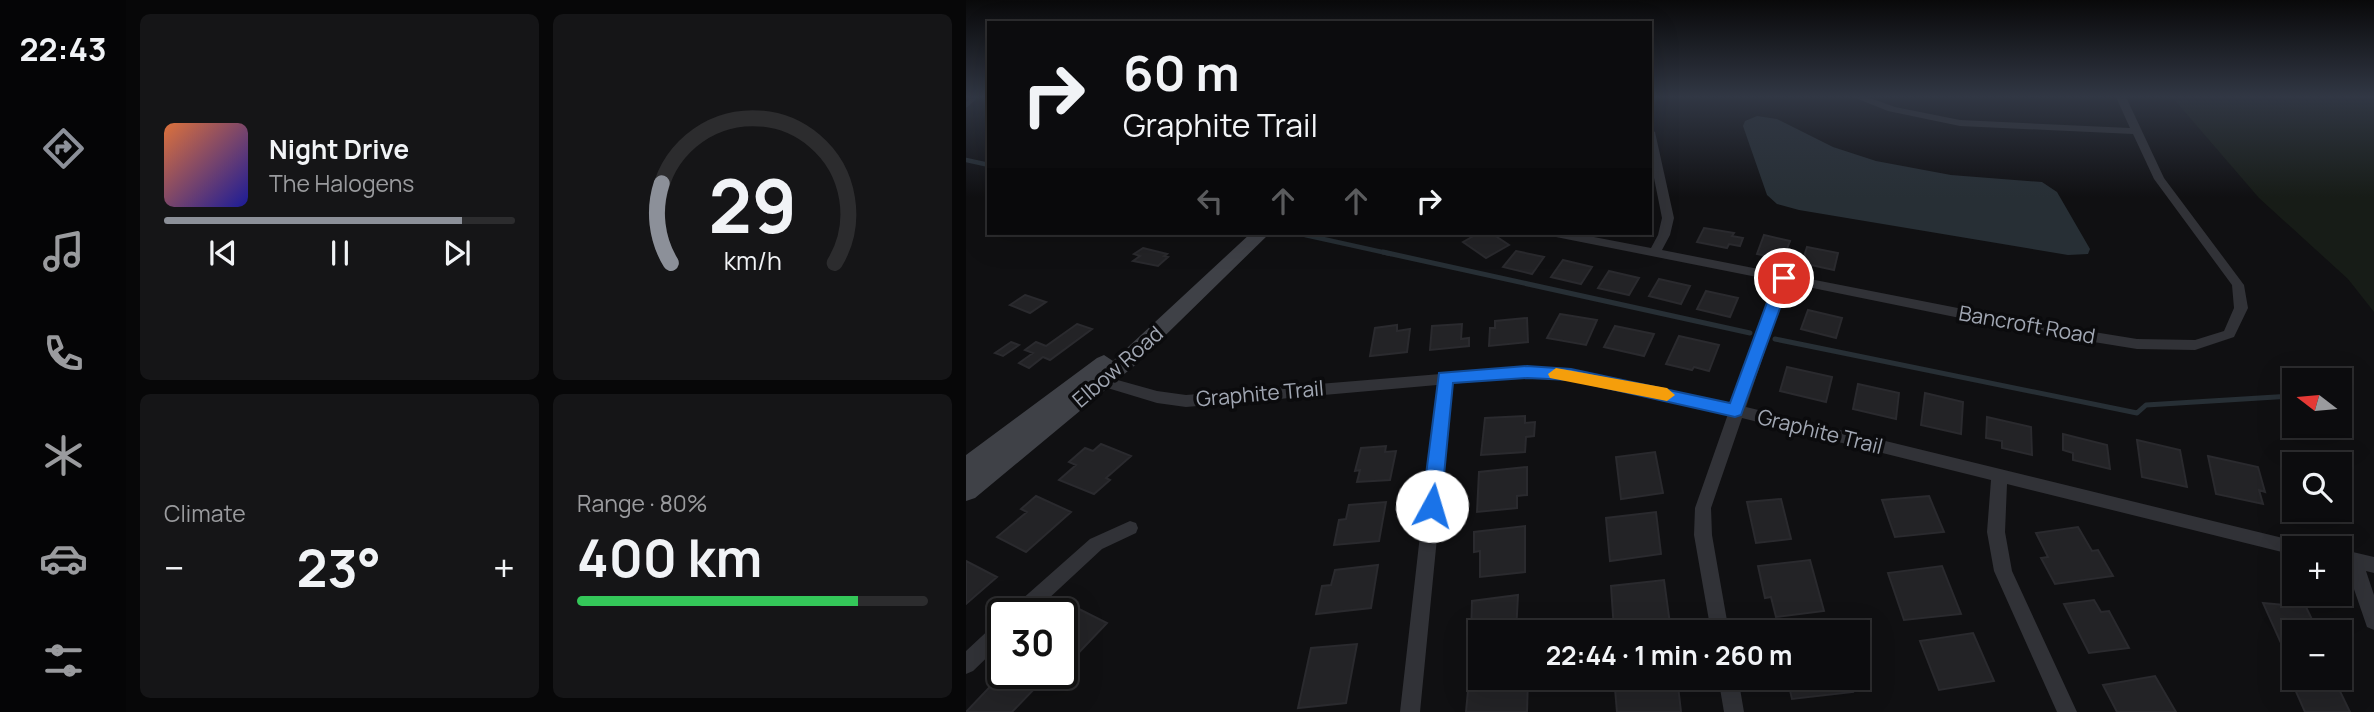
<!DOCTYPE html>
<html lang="en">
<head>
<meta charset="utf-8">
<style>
  body { margin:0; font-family:Manrope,sans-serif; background:#151517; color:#f1f3f6; height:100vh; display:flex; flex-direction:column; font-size:26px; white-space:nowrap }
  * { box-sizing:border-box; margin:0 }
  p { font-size:23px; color:#9a9b9e }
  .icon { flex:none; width:38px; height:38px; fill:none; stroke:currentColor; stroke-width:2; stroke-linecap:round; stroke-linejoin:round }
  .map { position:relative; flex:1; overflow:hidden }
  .drawer { display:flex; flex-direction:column; gap:14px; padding:14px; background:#070708; width:840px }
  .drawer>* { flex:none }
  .banner { position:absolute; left:21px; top:21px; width:665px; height:214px; border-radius:0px; box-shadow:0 7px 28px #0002,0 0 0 2px #2c2c2e; background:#0c0c0e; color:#f1f3f6; overflow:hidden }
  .needle { width:46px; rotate:286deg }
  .controls { position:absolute; left:1316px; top:368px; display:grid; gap:14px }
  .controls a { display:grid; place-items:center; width:70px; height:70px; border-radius:0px; background:#0c0c0e; box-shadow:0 7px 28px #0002,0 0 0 2px #2c2c2e; font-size:35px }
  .speed { position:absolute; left:21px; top:598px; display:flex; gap:14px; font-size:35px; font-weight:700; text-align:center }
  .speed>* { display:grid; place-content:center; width:91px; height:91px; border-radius:50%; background:#0c0c0e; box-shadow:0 7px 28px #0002,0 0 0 2px #2c2c2e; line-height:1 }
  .speed .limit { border:4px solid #111; border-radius:10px; background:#fff; color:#111 }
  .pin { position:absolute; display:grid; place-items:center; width:60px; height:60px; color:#fff; margin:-30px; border:4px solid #fff; border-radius:50%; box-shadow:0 2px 7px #0007 }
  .me { position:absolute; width:77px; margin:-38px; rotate:6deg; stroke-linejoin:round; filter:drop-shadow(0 0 5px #0008) }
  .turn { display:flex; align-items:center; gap:24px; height:147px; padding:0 21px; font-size:32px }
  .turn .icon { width:91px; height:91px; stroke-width:2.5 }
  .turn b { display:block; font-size:49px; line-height:60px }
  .lanes { display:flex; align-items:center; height:66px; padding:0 21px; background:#0003; justify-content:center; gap:35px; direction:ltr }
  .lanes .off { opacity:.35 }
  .big { font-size:52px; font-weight:700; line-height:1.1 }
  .drawer .tile { flex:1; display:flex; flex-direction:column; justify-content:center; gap:10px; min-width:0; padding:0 24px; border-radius:10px; background:#151517 }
  .drawer .dial { align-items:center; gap:0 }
  .dial svg { height:182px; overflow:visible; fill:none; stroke:#2c2c2e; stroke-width:7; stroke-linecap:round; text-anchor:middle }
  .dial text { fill:#f1f3f6; stroke:none }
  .song { display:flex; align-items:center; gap:21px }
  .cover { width:84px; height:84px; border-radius:10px; background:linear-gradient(135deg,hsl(20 70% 55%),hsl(240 70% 35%)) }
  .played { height:7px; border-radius:4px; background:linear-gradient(90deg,#8c9099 85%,#2c2c2e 85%) }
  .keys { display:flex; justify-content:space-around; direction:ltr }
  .heat { display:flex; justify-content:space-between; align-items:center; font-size:38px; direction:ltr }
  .charge { height:10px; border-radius:5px; background:linear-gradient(90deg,#34c759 80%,#2c2c2e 0) }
  .drawer .tiles { flex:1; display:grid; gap:14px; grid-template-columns:repeat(2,1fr) }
  .trip { position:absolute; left:502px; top:620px; width:402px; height:70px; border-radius:0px; background:#0c0c0e; box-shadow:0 7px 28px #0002,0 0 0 2px #2c2c2e; font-weight:700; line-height:70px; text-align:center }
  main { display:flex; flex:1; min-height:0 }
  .menu { display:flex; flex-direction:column; width:126px; justify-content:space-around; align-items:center; background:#050506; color:#9a9b9e }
  .menu .icon { width:49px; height:49px }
  .menu .current { color:#8c9099 }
  .menu b { font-size:32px; color:#f1f3f6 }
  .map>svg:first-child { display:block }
  .green { fill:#171c17 }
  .water { fill:#272f35 }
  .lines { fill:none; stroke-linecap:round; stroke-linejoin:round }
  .stream-far1 { stroke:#272f35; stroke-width:4.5 }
  .stream { stroke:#272f35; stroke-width:5 }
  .building { fill:#232326; stroke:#2a2a2e; stroke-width:2 }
  .street { fill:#313237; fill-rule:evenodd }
  .secondary { fill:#3f4147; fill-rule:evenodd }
  .route { fill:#1a73e8; stroke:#114b97; stroke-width:2 }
  .slow { fill:#f59e0b }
  .labels { text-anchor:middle; stroke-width:7; stroke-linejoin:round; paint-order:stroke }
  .street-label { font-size:21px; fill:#a1a7b3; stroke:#0b0b0d }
</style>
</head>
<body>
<main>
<nav class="menu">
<b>22:43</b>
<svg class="icon current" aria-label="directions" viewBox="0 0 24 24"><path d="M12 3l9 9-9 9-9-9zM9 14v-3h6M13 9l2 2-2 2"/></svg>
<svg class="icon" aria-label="music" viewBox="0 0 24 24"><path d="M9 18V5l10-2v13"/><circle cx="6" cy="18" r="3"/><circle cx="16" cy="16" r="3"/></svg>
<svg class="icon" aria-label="phone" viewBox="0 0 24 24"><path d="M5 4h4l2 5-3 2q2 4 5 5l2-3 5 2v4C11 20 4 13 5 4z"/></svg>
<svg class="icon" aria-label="climate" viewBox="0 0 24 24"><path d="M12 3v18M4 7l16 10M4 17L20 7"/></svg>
<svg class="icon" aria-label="car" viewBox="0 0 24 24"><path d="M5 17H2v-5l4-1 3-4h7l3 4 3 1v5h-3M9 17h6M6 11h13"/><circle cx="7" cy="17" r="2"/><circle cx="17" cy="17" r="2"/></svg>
<svg class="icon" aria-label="filters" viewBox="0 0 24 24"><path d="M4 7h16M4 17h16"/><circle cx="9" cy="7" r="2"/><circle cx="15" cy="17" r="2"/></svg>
</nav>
<section class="drawer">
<div class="tiles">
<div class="tile">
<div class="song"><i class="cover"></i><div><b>Night Drive</b><p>The Halogens</p></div></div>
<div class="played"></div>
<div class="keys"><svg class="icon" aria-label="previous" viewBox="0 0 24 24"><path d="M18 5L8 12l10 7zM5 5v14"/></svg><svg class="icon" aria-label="pause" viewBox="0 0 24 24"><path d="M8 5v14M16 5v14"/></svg><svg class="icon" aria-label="next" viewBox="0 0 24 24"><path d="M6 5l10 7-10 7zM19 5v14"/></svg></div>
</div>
<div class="tile dial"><svg viewBox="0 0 100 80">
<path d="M14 69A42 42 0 1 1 86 69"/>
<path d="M14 69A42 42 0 0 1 10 34" stroke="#8c9099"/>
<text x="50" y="56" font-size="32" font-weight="700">29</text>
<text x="50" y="72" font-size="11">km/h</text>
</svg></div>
<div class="tile"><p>Climate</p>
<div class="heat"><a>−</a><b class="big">23°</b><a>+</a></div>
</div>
<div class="tile"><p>Range · 80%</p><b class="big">400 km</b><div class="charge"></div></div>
</div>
</section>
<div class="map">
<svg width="1408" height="712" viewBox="0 0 1408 712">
  <rect width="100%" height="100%" fill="#101012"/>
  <!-- green -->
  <path class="green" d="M1206 97H1408V312L1382 279 1293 198Z"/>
  <!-- water -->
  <path class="water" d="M791 116 811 119 867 147 910 161 985 175 1076 182 1091 192 1124 249 1122 254 1102 255 833 210 811 204 801 195 777 126 779 121Z"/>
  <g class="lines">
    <!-- stream-far1 -->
    <path class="stream-far1" d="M0 105 9 97
      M0 160 23 165
      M339 235 425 254"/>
    <!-- stream -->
    <path class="stream" d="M417 252 784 333
      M809 339 1171 413 1180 405 1328 396
      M1374 393 1384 392"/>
  </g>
  <!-- building -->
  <path class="building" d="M738 228 768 233 766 236 777 238 774 246 763 244 761 248 731 242Z
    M513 233H525L543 245 520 258 497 242Z
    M798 235 824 241 817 259 791 254Z
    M841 247 872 253 868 270 836 263Z
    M177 248 201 254 198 256 202 257 192 266 167 261 174 256 168 254Z
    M550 251 578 257 566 274 537 267Z
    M597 260 626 267 615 284 585 277Z
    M643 271 673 278 663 295 632 288Z
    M693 279 724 286 715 304 683 296Z
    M740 291 772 298 764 317 731 309Z
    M59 295 80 302 64 313 44 305Z
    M842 310 876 318 870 338 835 329Z
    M594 314 631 320 620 345 581 338Z
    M561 318 562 342 523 346 524 328H529V321Z
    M111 324 126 329 84 360 77 357 63 368 53 363 67 353 59 350 70 342 80 346Z
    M496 324 495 339 503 338V346L464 350 466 326Z
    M431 325V331L444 329 441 352 404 356 409 328Z
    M649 326 688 334 678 356 638 347Z
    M713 336 753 345 743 371 728 367 726 370 700 364Z
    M45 342 53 345 37 356 29 353Z
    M821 367 866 377 860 402 814 391Z
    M892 384 933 393 930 419 887 409Z
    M959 393 997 402 995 434 955 425Z
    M559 416V423L569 422 568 436 560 437 559 452 515 455 519 418Z
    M1021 417 1065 427 1066 455 1036 448V441L1020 438Z
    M1097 434 1141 445 1144 469 1107 460V453L1097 450Z
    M1171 440 1214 450 1221 487 1176 477Z
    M135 444 165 456 140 478 144 480 128 494 93 480 110 465 103 462 119 448 127 451Z
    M420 446 419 452 430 451 424 480 391 482 394 470 389 471 395 448Z
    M689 452 697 493 655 499 650 457Z
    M1242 456 1292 467 1299 492 1293 490 1297 504 1250 494Z
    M561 467V495L551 496V508L511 512 513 472Z
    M70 496 105 512 60 552 31 537 61 512 55 509Z
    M963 496 978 532 929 537 916 500Z
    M815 499 825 539 790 543 781 502Z
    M420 502 413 541 368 545 373 520 380 519 383 505Z
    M1374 507 1378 518 1357 514 1358 519 1335 513 1334 509H1374Z
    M690 512 695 554 644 561 640 518Z
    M559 526V572L514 577V551L508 552V532Z
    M1112 527 1126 551 1132 550 1147 576 1089 584 1075 558 1082 557 1070 533Z
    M844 560 858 611 810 617 805 597 799 598 792 566Z
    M0 561 31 577 0 604Z
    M412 565 405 608 350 614 356 586 365 585 369 570Z
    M976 566 995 614 938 620 922 573Z
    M698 580 704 624 648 630 645 586Z
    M552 595 550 632H514V642H511V637H505L506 601Z
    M1128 600 1135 612 1143 611 1163 648 1123 653 1098 604Z
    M1297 603 1340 607 1352 632H1328V652H1319Z
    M107 606 141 623 101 665 96 663V617Z
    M1007 633 1028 681 973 690 954 641Z
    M391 644 380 703 332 708 345 648Z
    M37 673 52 674 72 685 46 712H0Z
    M1189 676 1210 712H1151L1137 685Z
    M525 677H562L561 712H500L503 680Z
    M648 677H711L715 712H651Z
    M821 677H883L887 692 826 699Z
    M1324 678 1370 683 1384 712H1339Z"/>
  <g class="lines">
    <!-- street -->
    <path class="street" d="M887 97H901L929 107 994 120 1164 128 1150 97H1160L1198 178 1278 285 1282 308 1268 337 1229 350 1171 349 1053 330 822 283 780 407 1337 543 1340 548H1328V555L1041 484 1039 532 1046 571 1111 712H1091L1028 571 1021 532 1025 480 776 418 745 508 746 535 763 632H745L728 535 729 508 762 414 605 379 561 377 486 384 454 712H434L471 385 220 407 191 403 125 383 123 379 125 375 130 374 191 391 220 395 561 367 605 369 766 404 811 281 590 237 584 233H607L685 248 692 235 696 218 684 158V129L689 132 708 218 704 235 696 250 1053 320 1171 339 1229 340 1258 331 1268 308 1266 285 1188 179 1167 134 994 126 922 111Z
      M164 521 170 523 172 528 170 533 136 549 66 614H44L46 608 124 539Z
      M1374 549 1408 557V573L1400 571 1408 595V630L1401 627 1380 566 1374 565Z
      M37 620V642L7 671 0 674V651L30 623Z
      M752 677H772L778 712H758Z"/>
    <!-- secondary -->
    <path class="secondary" d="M285 233H304L168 366 9 498 0 501V455L131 358 138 355 147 361Z"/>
  </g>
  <!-- sky -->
  <linearGradient id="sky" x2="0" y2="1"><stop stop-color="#09090a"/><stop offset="0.49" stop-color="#313744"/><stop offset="1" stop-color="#313744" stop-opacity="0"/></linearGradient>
  <rect width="1408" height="197" fill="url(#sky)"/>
  <!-- route -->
  <path class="route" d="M818 274 825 278 775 415 769 417 605 380 561 378 487 383 475 506 472 512 466 514 459 512 456 506 473 373 561 366 605 369 764 403 810 278Z"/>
  <!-- slow -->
  <path class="slow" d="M590 368 701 388 709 395 701 401 584 378 582 374Z"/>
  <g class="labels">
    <!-- street labels -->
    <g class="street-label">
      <text transform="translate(1061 325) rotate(10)" y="7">Bancroft Road</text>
      <text transform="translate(152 367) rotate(-41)" y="7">Elbow Road</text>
      <text transform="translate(294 394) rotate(-5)" y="7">Graphite Trail</text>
      <text transform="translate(854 432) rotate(14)" y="7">Graphite Trail</text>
    </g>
  </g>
</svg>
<div class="controls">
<a><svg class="needle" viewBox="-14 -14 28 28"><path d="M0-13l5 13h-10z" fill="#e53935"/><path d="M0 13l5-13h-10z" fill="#9a9b9e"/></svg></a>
<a><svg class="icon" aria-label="search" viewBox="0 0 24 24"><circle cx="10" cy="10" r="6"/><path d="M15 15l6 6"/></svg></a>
<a>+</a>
<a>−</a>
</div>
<div class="speed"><div class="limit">30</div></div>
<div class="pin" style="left:818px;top:278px;background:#d93025"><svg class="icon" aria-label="arrive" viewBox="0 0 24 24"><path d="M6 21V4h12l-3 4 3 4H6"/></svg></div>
<svg class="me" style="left:466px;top:506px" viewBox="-20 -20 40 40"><circle r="19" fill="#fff"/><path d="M0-13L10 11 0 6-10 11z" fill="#1a73e8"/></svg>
<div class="trip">22:44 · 1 min · 260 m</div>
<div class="banner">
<div class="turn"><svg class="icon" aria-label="right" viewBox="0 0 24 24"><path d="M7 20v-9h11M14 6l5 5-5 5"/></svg><div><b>60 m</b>Graphite Trail</div></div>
<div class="lanes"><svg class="icon off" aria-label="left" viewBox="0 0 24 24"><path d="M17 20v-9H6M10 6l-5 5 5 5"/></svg><svg class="icon off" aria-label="ahead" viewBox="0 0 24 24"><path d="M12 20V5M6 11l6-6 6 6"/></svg><svg class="icon off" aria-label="ahead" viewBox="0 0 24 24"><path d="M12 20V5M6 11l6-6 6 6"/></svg><svg class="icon" aria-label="right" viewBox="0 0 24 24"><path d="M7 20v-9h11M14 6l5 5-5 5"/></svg></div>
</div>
</div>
</main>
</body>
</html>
